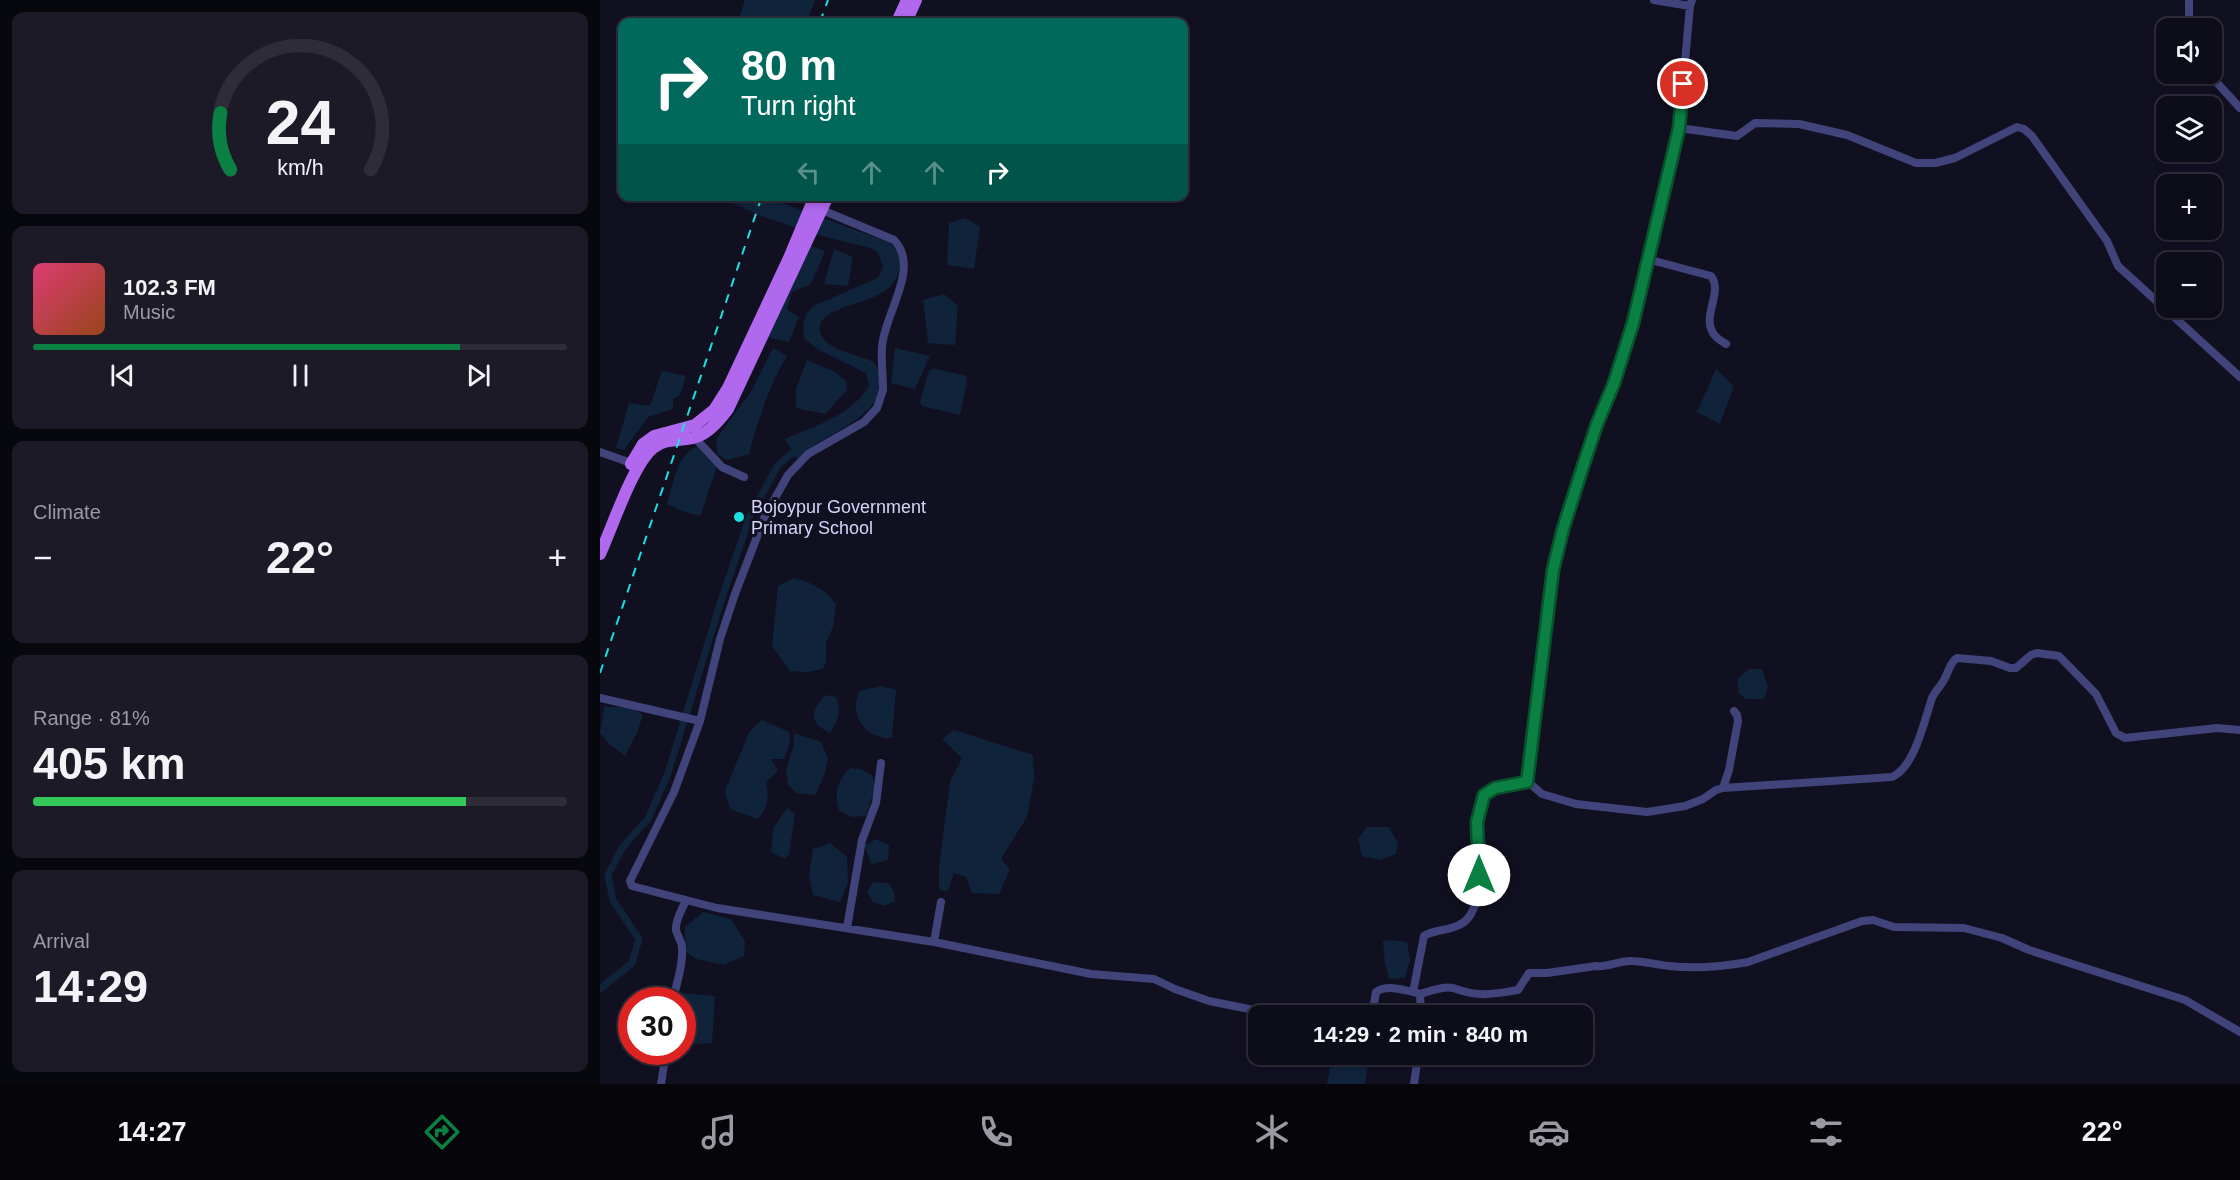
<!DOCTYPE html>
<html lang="en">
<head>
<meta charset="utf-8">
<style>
  body { margin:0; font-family:Arial,sans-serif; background:#1b1a26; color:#f1f3f6; height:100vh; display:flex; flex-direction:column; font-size:22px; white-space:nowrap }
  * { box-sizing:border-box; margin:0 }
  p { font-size:20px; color:#9a9ba2 }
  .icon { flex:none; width:33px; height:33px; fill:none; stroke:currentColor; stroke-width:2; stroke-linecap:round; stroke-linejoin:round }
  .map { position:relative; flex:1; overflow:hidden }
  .sheet { display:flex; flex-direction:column; gap:12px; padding:12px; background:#07070e; width:600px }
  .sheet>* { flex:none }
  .banner { position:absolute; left:18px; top:18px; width:570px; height:183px; border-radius:12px; box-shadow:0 3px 9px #0003,0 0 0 2px #2d2c38; background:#00695c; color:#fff; overflow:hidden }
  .fabs { position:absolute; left:1556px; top:18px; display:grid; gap:12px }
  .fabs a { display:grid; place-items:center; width:66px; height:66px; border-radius:12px; background:#0d0c19; box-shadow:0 3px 9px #0003,0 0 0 2px #2d2c38; font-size:30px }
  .speed { position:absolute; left:18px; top:987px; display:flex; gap:12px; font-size:30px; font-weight:700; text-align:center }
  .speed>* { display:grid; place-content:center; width:78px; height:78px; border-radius:50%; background:#0d0c19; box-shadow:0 3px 9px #0003,0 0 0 2px #2d2c38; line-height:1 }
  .speed .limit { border:9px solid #d22; background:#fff; color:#111 }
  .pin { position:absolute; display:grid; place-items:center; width:51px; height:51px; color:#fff; margin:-26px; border:3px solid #fff; border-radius:50%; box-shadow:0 2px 6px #0007 }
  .me { position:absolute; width:66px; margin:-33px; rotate:0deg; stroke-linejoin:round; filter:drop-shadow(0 0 4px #0008) }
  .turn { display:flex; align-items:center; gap:21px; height:126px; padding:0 24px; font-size:27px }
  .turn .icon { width:78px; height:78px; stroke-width:2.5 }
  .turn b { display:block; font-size:42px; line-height:51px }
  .lanes { display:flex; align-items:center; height:57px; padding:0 24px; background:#0003; justify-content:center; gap:30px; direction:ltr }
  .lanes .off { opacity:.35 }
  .big { font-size:45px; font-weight:700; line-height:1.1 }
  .sheet .tile { flex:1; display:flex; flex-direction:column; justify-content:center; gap:9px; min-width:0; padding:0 21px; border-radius:12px; background:#1b1a26 }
  .sheet .dial { align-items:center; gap:0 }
  .dial svg { height:156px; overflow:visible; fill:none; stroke:#2d2c38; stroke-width:7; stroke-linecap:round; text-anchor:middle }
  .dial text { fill:#f1f3f6; stroke:none }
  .song { display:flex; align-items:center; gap:18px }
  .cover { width:72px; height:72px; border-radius:9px; background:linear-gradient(135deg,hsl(340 70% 55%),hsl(20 70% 35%)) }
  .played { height:6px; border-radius:3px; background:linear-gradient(90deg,#0b8043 80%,#2d2c38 80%) }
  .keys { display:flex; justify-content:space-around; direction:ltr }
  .heat { display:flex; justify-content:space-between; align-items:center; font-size:33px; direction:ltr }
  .charge { height:9px; border-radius:4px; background:linear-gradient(90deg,#34c759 81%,#2d2c38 0) }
  .trip { position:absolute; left:648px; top:1005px; width:345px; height:60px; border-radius:12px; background:#0d0c19; box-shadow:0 3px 9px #0003,0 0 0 2px #2d2c38; font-weight:700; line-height:60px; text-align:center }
  .menu { display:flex; height:96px; justify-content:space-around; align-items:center; background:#05050a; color:#9a9ba2 }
  .menu .icon { width:42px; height:42px }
  .menu .selected { color:#0b8043 }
  .menu b { font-size:27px; color:#f1f3f6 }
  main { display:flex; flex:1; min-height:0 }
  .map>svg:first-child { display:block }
  .water { fill:#0f233b }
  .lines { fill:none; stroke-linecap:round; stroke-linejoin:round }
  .canal { stroke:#0f233b; stroke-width:7 }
  .street { stroke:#40447a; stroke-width:8 }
  .primary { stroke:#af68ee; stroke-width:12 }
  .rail { stroke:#1ae0e1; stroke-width:2; stroke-dasharray:9 8; stroke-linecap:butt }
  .route-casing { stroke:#07532c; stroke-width:15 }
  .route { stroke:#0b8043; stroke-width:10 }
  .poi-dot { fill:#1ae0e1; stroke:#111021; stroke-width:2 }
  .labels { text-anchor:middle; stroke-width:6; stroke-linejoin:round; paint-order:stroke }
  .poi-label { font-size:18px; fill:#d5d5fa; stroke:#111021; text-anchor:start }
</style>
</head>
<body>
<main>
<section class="sheet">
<div class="tile dial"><svg viewBox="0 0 100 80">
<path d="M14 69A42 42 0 1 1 86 69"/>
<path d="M14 69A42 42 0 0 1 9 40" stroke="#0b8043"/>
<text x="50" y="56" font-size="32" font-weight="700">24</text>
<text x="50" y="72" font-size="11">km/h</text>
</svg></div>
<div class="tile">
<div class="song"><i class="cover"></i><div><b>102.3 FM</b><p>Music</p></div></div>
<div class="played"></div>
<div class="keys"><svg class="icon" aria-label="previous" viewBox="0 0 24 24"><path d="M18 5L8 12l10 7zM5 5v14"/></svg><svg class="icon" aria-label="pause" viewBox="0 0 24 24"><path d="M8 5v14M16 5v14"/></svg><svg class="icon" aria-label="next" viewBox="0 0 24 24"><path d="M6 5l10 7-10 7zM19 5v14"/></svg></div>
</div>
<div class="tile"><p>Climate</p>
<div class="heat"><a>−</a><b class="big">22°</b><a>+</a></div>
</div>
<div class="tile"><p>Range · 81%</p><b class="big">405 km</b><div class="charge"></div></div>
<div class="tile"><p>Arrival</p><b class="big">14:29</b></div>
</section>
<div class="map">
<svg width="1640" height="1084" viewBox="0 0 1640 1084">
  <rect width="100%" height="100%" fill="#111021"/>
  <!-- water -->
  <path class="water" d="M145 0H215L207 22H138Z
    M163 196 288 242C296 248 301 255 300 265 294 308 242 296 221 322 212 348 257 354 274 362 301 407 239 428 212 447 207 450 202 455 197 459L185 439C216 425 251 416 269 386L266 373 217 349 205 339C201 326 204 315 213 306L278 278 283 267 278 253 271 248C218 236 169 222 121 197Z
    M365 218 380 227 374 269 347 265 349 223Z
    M211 246 225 251 211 284 192 292 187 309 199 317 189 342 162 336Z
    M234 249 253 257 248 286 224 284Z
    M344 294 358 306 355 345 328 343 323 300Z
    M173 348 187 356C169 386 158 420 149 454L127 460 117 454 116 439 152 390Z
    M295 348 330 356 315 389 291 383Z
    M207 360 235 372 246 381 247 390 225 414 196 408V389Z
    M333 368 366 376 367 382 360 415 322 406 320 402 329 371Z
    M1116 369 1134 386 1120 424 1097 412Z
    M62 371 86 376 80 395 73 399V409L48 417 24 450 16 448 29 403 50 406Z
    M97 447 104 451 117 467 100 516 82 511 67 504C73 487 77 452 97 447Z
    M194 578C212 583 224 588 236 604L233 627 226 643V661L223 669 208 672 190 671 172 646 178 586Z
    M1149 669H1162L1168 686 1164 699H1146L1139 693 1137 679Z
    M281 686 296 690 292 738C274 739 259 728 256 710 254 704 258 697 259 691Z
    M226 695 236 697C242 713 238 719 230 733 208 722 210 711 226 695Z
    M4 707H29L43 715 36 735 25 756 9 744 0 733Z
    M162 720 189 732 190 744 184 759H171L178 771 166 782C169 798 169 807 157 819L130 809 125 791 149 732Z
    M354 730 433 755 434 778 427 817 401 859 410 869 399 894 372 893 366 877 354 873 348 891 339 890V868L350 782 362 758 342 739Z
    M194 733 221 742 228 758 224 776 215 795 197 793 188 785 186 770 193 748Z
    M250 768 260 769 272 775 275 787 266 816 252 817 239 810C234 793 237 781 250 768Z
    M187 808 195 813 189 855 185 859 171 852 173 829Z
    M767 827H789L798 843 796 854 780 860 762 856 758 839Z
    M276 839 289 845 288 860 272 864 264 846Z
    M230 843 247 857 248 883 240 902 213 895 209 875 213 849Z
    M273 882 289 883 294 892 295 901 284 906 273 902 267 892Z
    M103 912 131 919 145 941 144 956 124 965 96 959 85 951V927Z
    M792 940 807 942 810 960 805 978 789 979 785 964 783 941Z
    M78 993 115 996 112 1043 83 1045 82 1000H78Z
    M732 1055H754L769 1060 765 1084H727Z"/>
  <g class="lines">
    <!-- canal -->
    <path class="canal" d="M0 989 32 963 39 939 13 900 8 875 22 848 48 819 68 773 120 604 150 516 178 465 198 449"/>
    <!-- street -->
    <path class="street" d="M1054 0 1090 6 1092 0
      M1589 28V0
      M1609 74 1640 108
      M1079 128 1137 136 1155 123 1199 124 1247 135 1316 163H1335L1355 158 1417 127 1424 129 1432 136 1507 241 1518 266 1640 377
      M222 210 294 240C321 268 284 314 282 347 281 361 283 376 283 390L277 408 264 422 208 454 188 475 165 516 135 594 120 639 100 721 74 792 30 881 32 886 117 908 334 942 491 974 554 979 575 989 609 1001 684 1016
      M1047 259 1111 276C1123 291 1103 315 1112 331 1114 337 1121 341 1126 344
      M95 438 122 467 144 477
      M0 452 31 463
      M0 698 100 721
      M927 781 942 794 976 804 1047 812 1085 806 1103 799 1116 790 1123 788 1292 777C1315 767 1324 721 1332 698 1335 691 1342 685 1345 678 1349 671 1350 662 1357 658L1391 661 1410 668H1416L1431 655 1437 653 1459 656 1496 694 1516 733 1525 738 1617 728 1640 730
      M1123 788 1129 770 1138 721 1137 715 1134 711
      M247 928 262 840 276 803 281 763
      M334 942 341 902
      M813 992 824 936C837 928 851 932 864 922 887 904 876 848 877 822 877 813 881 804 884 795L895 788 927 781 953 569 963 529 976 487 997 424 1014 383 1033 323 1079 128 1090 6
      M72 1000C77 986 83 963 82 948 82 941 77 936 76 930 75 920 82 910 85 902
      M778 1016 774 1004 776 992C787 984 805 990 817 993
      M821 1016 820 994C830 991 843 986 853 988 862 991 870 994 880 994 893 995 905 992 918 990L929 973H947L996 966C1008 968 1019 960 1032 961 1044 961 1057 965 1069 966 1096 969 1121 967 1148 962L1262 921 1273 920 1294 927 1364 928 1402 938 1429 950 1585 1000 1640 1032
      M61 1084 66 1052
      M814 1084 818 1056"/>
    <!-- primary -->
    <path class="primary" d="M297 22 307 0
      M306 22 316 0
      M31 464 43 444 54 436 95 425 114 410 128 388 189 258 215 196
      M0 554C12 528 33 464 53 448 65 438 80 441 93 438 107 435 120 420 128 409L228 196"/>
    <!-- rail -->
    <path class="rail" d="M220 22 228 0
      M0 673 162 196"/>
  </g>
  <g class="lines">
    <!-- route casing -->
    <g class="route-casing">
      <path id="route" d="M879 875 877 822 884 795 895 788 927 782 953 570 963 529 983 466 997 424 1014 383 1033 323 1079 128 1083 84"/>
    </g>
    <!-- route -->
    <use href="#route" class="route"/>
  </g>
  <!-- markers -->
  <circle class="poi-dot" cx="139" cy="517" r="6"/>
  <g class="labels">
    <!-- poi labels -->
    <g class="poi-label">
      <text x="151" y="513">Bojoypur Government<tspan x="151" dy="21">Primary School</tspan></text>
    </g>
  </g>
</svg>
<div class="fabs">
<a><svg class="icon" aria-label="sound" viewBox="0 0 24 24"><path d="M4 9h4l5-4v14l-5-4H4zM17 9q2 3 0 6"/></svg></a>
<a><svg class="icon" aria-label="layers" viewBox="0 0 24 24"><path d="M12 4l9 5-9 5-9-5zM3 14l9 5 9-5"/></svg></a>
<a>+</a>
<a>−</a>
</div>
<div class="speed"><div class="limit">30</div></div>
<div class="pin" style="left:1083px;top:84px;background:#d93025"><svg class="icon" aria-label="arrive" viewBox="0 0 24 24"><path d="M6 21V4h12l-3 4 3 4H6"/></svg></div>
<svg class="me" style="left:879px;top:875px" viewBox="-20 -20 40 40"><circle r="19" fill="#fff"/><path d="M0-13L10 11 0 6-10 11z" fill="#0b8043"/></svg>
<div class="trip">14:29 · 2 min · 840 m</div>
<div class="banner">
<div class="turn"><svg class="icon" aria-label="right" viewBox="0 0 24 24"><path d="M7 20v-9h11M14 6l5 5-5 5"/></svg><div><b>80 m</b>Turn right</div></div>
<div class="lanes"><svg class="icon off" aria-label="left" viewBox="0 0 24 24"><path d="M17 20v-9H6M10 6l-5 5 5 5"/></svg><svg class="icon off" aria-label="ahead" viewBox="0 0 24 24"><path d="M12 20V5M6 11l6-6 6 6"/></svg><svg class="icon off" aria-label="ahead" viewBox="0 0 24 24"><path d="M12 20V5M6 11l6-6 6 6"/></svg><svg class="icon" aria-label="right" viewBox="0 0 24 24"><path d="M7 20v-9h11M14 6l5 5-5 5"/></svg></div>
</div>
</div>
</main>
<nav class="menu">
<b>14:27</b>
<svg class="icon selected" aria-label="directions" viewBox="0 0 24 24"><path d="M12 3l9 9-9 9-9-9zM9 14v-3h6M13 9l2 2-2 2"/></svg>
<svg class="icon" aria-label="music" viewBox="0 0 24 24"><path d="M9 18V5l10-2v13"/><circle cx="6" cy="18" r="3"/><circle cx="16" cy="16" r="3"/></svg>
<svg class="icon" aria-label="phone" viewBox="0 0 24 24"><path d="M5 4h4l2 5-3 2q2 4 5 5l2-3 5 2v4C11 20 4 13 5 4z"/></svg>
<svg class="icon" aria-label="climate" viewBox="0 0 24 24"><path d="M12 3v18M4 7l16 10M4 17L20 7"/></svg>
<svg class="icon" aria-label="car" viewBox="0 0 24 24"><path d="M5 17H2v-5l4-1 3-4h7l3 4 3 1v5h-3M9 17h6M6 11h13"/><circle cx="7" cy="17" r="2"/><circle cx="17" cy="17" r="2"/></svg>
<svg class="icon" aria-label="filters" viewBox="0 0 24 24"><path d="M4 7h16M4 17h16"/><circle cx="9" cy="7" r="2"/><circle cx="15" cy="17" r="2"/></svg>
<b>22°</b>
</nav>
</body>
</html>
